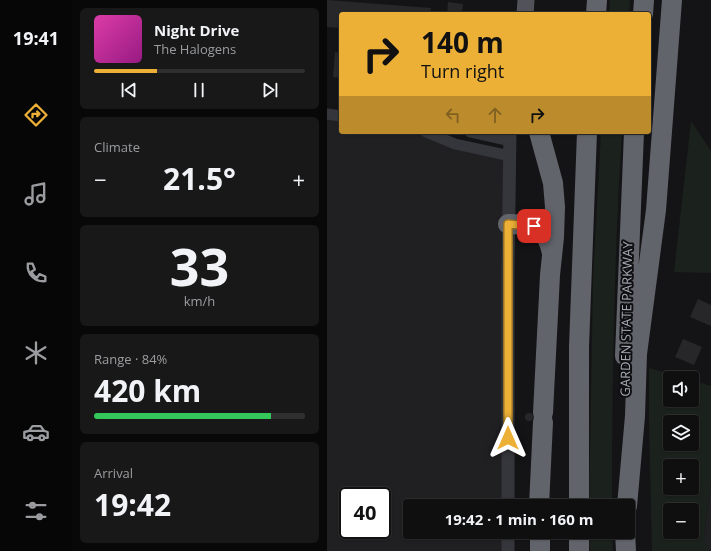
<!DOCTYPE html>
<html lang="en">
<head>
<meta charset="utf-8">
<style>
  body { margin:0; font-family:"Open Sans",sans-serif; background:#181819; color:#f1f3f6; height:100vh; display:flex; flex-direction:column; font-size:15px; white-space:nowrap }
  * { box-sizing:border-box; margin:0 }
  p { font-size:13px; color:#9b9c9f }
  .icon { flex:none; width:22px; height:22px; fill:none; stroke:currentColor; stroke-width:2; stroke-linecap:round; stroke-linejoin:round }
  .map { position:relative; flex:1; overflow:hidden }
  .panel { display:flex; flex-direction:column; gap:8px; padding:8px; background:#080809; width:255px }
  .panel>* { flex:none }
  .guide { position:absolute; left:12px; top:12px; width:312px; height:122px; border-radius:4px; box-shadow:0 1px 3px #0004,0 0 0 1px #2f2f30; background:#ecb037; color:#111; overflow:hidden }
  .controls { position:absolute; left:336px; top:371px; display:grid; gap:8px }
  .controls a { display:grid; place-items:center; width:36px; height:36px; border-radius:4px; background:#0f0f10; box-shadow:0 1px 3px #0004,0 0 0 1px #2f2f30; font-size:20px }
  .speed { position:absolute; left:12px; top:487px; display:flex; gap:8px; font-size:20px; font-weight:700; text-align:center }
  .speed>* { display:grid; place-content:center; width:52px; height:52px; border-radius:50%; background:#0f0f10; box-shadow:0 1px 3px #0004,0 0 0 1px #2f2f30; line-height:1 }
  .speed .limit { border:2px solid #111; border-radius:6px; background:#fff; color:#111 }
  .pin { position:absolute; display:grid; place-items:center; width:34px; height:34px; color:#fff; margin:-17px; border-radius:8px; box-shadow:0 2px 6px #0006 }
  .me { position:absolute; width:44px; margin:-22px; rotate:0deg; stroke-linejoin:round; filter:drop-shadow(0 0 3px #0008) }
  .turn { display:flex; align-items:center; gap:14px; height:84px; padding:0 16px; font-size:18px }
  .turn .icon { width:52px; height:52px; stroke-width:2.5 }
  .turn b { display:block; font-size:28px; line-height:34px }
  .lanes { display:flex; align-items:center; height:38px; padding:0 16px; background:#0003; justify-content:center; gap:20px; direction:ltr }
  .lanes .off { opacity:.35 }
  .big { font-size:30px; font-weight:700; line-height:1.1 }
  .panel .card { flex:1; display:flex; flex-direction:column; justify-content:center; gap:6px; min-width:0; padding:0 14px; border-radius:6px; background:#181819 }
  .panel .dial { align-items:center; gap:0 }
  .dial b { font-size:52px; line-height:1 }
  .song { display:flex; align-items:center; gap:12px }
  .cover { width:48px; height:48px; border-radius:6px; background:linear-gradient(135deg,hsl(320 70% 55%),hsl(310 70% 35%)) }
  .played { height:4px; border-radius:2px; background:linear-gradient(90deg,#ecb037 30%,#2f2f30 30%) }
  .keys { display:flex; justify-content:space-around; direction:ltr }
  .heat { display:flex; justify-content:space-between; align-items:center; font-size:22px; direction:ltr }
  .charge { height:6px; border-radius:3px; background:linear-gradient(90deg,#34c759 84%,#2f2f30 0) }
  .trip { position:absolute; left:76px; top:499px; width:232px; height:40px; border-radius:4px; background:#0f0f10; box-shadow:0 1px 3px #0004,0 0 0 1px #2f2f30; font-weight:700; line-height:40px; text-align:center }
  main { display:flex; flex:1; min-height:0 }
  .dock { display:flex; flex-direction:column; width:72px; justify-content:space-around; align-items:center; background:#060606; color:#9b9c9f }
  .dock .icon { width:28px; height:28px }
  .dock .selected { color:#ecb037 }
  .dock b { font-size:18px; color:#f1f3f6 }
  .map>svg:first-child { display:block }
  .built { fill:#202023; fill-rule:evenodd }
  .green { fill:#1b211c; fill-rule:evenodd }
  .building { fill:#27272a }
  .lines { fill:none; stroke-linecap:round; stroke-linejoin:round }
  .minor { stroke:#35363b; stroke-width:11 }
  .tertiary { stroke:#35363b; stroke-width:13 }
  .primary { stroke:#52535a; stroke-width:17 }
  .motorway { stroke:#62646c; stroke-width:20 }
  .route-casing { stroke:#997224; stroke-width:10 }
  .route { stroke:#ecb037; stroke-width:7 }
  .labels { text-anchor:middle; stroke-width:4; stroke-linejoin:round; paint-order:stroke }
  .street-label { font-size:13px; fill:#a7abb6; stroke:#0f0f11 }
</style>
</head>
<body>
<main>
<nav class="dock">
<b>19:41</b>
<svg class="icon selected" aria-label="directions" viewBox="0 0 24 24"><path d="M12 3l9 9-9 9-9-9zM9 14v-3h6M13 9l2 2-2 2"/></svg>
<svg class="icon" aria-label="music" viewBox="0 0 24 24"><path d="M9 18V5l10-2v13"/><circle cx="6" cy="18" r="3"/><circle cx="16" cy="16" r="3"/></svg>
<svg class="icon" aria-label="phone" viewBox="0 0 24 24"><path d="M5 4h4l2 5-3 2q2 4 5 5l2-3 5 2v4C11 20 4 13 5 4z"/></svg>
<svg class="icon" aria-label="climate" viewBox="0 0 24 24"><path d="M12 3v18M4 7l16 10M4 17L20 7"/></svg>
<svg class="icon" aria-label="car" viewBox="0 0 24 24"><path d="M5 17H2v-5l4-1 3-4h7l3 4 3 1v5h-3M9 17h6M6 11h13"/><circle cx="7" cy="17" r="2"/><circle cx="17" cy="17" r="2"/></svg>
<svg class="icon" aria-label="filters" viewBox="0 0 24 24"><path d="M4 7h16M4 17h16"/><circle cx="9" cy="7" r="2"/><circle cx="15" cy="17" r="2"/></svg>
</nav>
<section class="panel">
<div class="card">
<div class="song"><i class="cover"></i><div><b>Night Drive</b><p>The Halogens</p></div></div>
<div class="played"></div>
<div class="keys"><svg class="icon" aria-label="previous" viewBox="0 0 24 24"><path d="M18 5L8 12l10 7zM5 5v14"/></svg><svg class="icon" aria-label="pause" viewBox="0 0 24 24"><path d="M8 5v14M16 5v14"/></svg><svg class="icon" aria-label="next" viewBox="0 0 24 24"><path d="M6 5l10 7-10 7zM19 5v14"/></svg></div>
</div>
<div class="card"><p>Climate</p>
<div class="heat"><a>−</a><b class="big">21.5°</b><a>+</a></div>
</div>
<div class="card dial"><b>33</b><p>km/h</p></div>
<div class="card"><p>Range · 84%</p><b class="big">420 km</b><div class="charge"></div></div>
<div class="card"><p>Arrival</p><b class="big">19:42</b></div>
</section>
<div class="map">
<svg width="384" height="551" viewBox="0 0 384 551">
  <rect width="100%" height="100%" fill="#141416"/>
  <!-- built -->
  <path class="built" d="M0 114 14 116V132H99L183 156 181 506H83V532H181V551H0ZM21 496H55V530H21Z
    M384 483V551H383L377 539Z"/>
  <!-- green -->
  <path class="green" d="M283 0H303L302 14H282Z
    M364 121 384 151V273L347 272Z
    M274 132H295C287 257 285 381 285 506H262L266 280Z
    M322 368 358 378H343V400H365V380L384 386V483L377 538 383 551H325L322 420ZM343 422H365V444H343ZM343 466H365V488H343ZM343 510H365V532H343Z
    M262 532H285L286 551H263Z"/>
  <!-- building -->
  <path class="building" d="M0 0 104 8 103 14H14V28L0 27Z
    M121 2 136 4 135 14H120Z
    M8 52 14 53V78L6 77Z
    M371 299 384 305V326L363 317Z
    M356 339 375 347 367 365 348 357Z
    M198 417a4 4 0 1 1 8 0a4 4 0 1 1-8 0Z"/>
  <g class="lines">
    <!-- minor -->
    <path class="minor" d="M0 114 14 116
      M99 132 128 144 183 156
      M143 132 183 141"/>
    <!-- tertiary -->
    <path class="tertiary" d="M181 506V271L183 132
      M181 532V551"/>
    <!-- primary -->
    <path class="primary" d="M198 14 199 0"/>
    <!-- motorway -->
    <path class="motorway" d="M269 14 270 0
      M316 14 317 0
      M212 132 226 183 228 207 227 237 223 275 216 413
      M181 224C207 225 219 225 225 253
      M298 356 307 132
      M212 506 216 422
      M252 506V347L260 132
      M300 506 308 416 310 354 329 210 345 0
      M213 532V551
      M252 532V551
      M298 532 299 551"/>
  </g>
  <g class="lines">
    <!-- route casing -->
    <g class="route-casing">
      <path id="route" d="M181 438V224L207 226"/>
    </g>
    <!-- route -->
    <use href="#route" class="route"/>
  </g>
  <g class="labels">
    <!-- street labels -->
    <g class="street-label">
      <text transform="translate(299 319) rotate(-89)" y="5">GARDEN STATE PARKWAY</text>
    </g>
  </g>
</svg>
<div class="controls">
<a><svg class="icon" aria-label="sound" viewBox="0 0 24 24"><path d="M4 9h4l5-4v14l-5-4H4zM17 9q2 3 0 6"/></svg></a>
<a><svg class="icon" aria-label="layers" viewBox="0 0 24 24"><path d="M12 4l9 5-9 5-9-5zM3 14l9 5 9-5"/></svg></a>
<a>+</a>
<a>−</a>
</div>
<div class="speed"><div class="limit">40</div></div>
<div class="pin" style="left:207px;top:226px;background:#d93025"><svg class="icon" aria-label="arrive" viewBox="0 0 24 24"><path d="M6 21V4h12l-3 4 3 4H6"/></svg></div>
<svg class="me" style="left:181px;top:438px" viewBox="-20 -20 40 40"><path d="M0-17L14 15 0 8-14 15z" fill="#ecb037" stroke="#fff" stroke-width="4"/></svg>
<div class="trip">19:42 · 1 min · 160 m</div>
<div class="guide">
<div class="turn"><svg class="icon" aria-label="right" viewBox="0 0 24 24"><path d="M7 20v-9h11M14 6l5 5-5 5"/></svg><div><b>140 m</b>Turn right</div></div>
<div class="lanes"><svg class="icon off" aria-label="left" viewBox="0 0 24 24"><path d="M17 20v-9H6M10 6l-5 5 5 5"/></svg><svg class="icon off" aria-label="ahead" viewBox="0 0 24 24"><path d="M12 20V5M6 11l6-6 6 6"/></svg><svg class="icon" aria-label="right" viewBox="0 0 24 24"><path d="M7 20v-9h11M14 6l5 5-5 5"/></svg></div>
</div>
</div>
</main>
</body>
</html>
